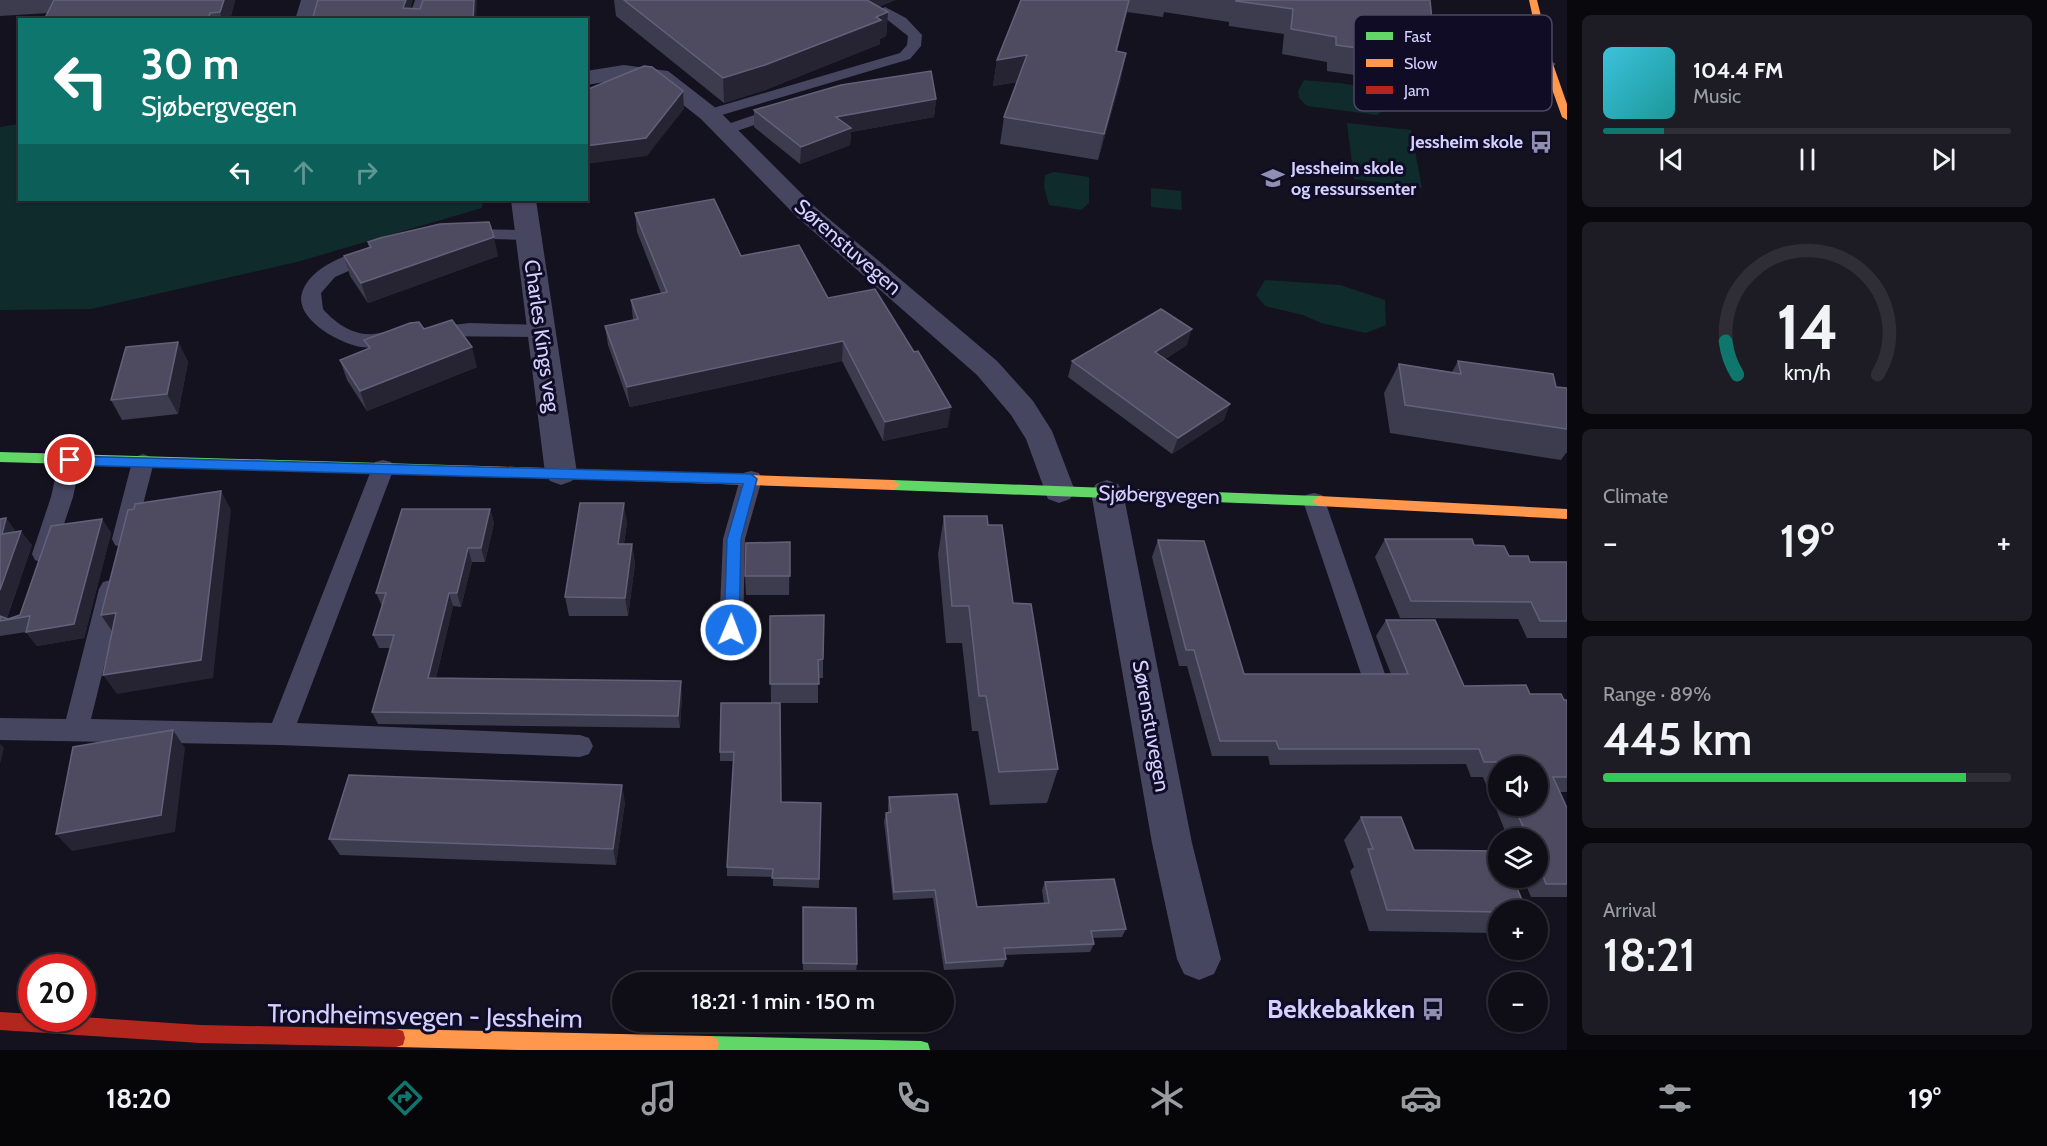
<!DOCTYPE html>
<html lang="en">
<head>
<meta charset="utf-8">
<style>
  body { margin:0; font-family:Cabin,sans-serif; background:#1d1c24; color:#f1f3f6; height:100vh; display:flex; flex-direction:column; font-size:22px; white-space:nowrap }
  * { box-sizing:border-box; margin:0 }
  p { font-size:20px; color:#9b9ca1 }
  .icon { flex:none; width:33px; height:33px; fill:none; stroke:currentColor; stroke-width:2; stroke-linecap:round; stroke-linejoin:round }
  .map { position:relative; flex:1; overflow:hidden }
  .details { display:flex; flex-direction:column; gap:15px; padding:15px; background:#08080d; width:480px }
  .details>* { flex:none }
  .top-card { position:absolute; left:18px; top:18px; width:570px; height:183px; border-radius:0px; box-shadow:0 2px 4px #0004,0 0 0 2px #2f2e36; background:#0f766e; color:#fff; overflow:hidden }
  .controls { position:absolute; left:1488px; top:756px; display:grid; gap:12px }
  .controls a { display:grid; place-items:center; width:60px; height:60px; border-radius:50%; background:#0f0e17; box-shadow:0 2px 4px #0004,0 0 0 2px #2f2e36; font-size:30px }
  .speed { position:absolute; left:18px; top:954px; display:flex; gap:12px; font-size:30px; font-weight:700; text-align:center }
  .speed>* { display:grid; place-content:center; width:78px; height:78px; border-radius:50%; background:#0f0e17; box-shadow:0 2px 4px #0004,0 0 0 2px #2f2e36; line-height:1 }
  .speed .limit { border:9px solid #d22; background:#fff; color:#111 }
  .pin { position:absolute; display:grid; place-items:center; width:51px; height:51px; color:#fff; margin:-26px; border:3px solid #fff; border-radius:50%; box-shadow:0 2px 6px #0007 }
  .me { position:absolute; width:66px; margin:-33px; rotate:1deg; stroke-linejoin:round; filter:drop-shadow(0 0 4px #0008) }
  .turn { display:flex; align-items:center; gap:21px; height:126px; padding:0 24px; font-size:27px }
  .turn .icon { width:78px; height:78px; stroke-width:2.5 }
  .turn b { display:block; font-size:42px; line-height:51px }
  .lanes { display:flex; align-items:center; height:57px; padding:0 24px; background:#0003; justify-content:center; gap:30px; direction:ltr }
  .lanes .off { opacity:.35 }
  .big { font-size:45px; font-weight:600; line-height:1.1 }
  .details .tile { flex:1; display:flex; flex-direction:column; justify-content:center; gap:9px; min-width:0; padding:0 21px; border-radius:9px; background:#1d1c24 }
  .details .dial { align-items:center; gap:0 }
  .dial svg { height:156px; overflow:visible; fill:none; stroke:#2f2e36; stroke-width:7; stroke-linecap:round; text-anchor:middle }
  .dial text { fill:#f1f3f6; stroke:none }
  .song { display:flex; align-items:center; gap:18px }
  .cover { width:72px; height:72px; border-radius:9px; background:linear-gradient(135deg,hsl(190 70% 55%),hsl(180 70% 35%)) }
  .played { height:6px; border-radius:3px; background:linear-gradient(90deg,#0f766e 15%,#2f2e36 15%) }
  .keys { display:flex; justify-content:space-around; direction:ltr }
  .heat { display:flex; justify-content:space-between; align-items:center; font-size:33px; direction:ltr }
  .charge { height:9px; border-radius:4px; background:linear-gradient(90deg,#34c759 89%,#2f2e36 0) }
  .trip { position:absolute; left:612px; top:972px; width:342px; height:60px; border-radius:30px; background:#0f0e17; box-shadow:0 2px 4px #0004,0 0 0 2px #2f2e36; font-weight:600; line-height:60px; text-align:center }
  .menu { display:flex; height:96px; justify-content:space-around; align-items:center; background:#060609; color:#9b9ca1 }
  .menu .icon { width:42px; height:42px }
  .menu .current { color:#0f766e }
  .menu b { font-size:27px; color:#f1f3f6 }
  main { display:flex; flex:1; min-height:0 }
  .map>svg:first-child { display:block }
  .green { fill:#102b2c }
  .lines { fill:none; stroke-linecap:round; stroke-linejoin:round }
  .lane { fill:#474660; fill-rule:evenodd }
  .street { fill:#474660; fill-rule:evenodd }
  .fast { fill:#63d668; fill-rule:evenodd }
  .slow { fill:#ff974d; fill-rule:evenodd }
  .jam { fill:#b3261e; fill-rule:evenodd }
  .wall { fill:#3d3b4e; fill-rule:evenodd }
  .shaded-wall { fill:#262433 }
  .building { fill:#4e4b61; stroke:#63607a; stroke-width:1.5 }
  .route { fill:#1a73e8; stroke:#114b97; stroke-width:1.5 }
  .labels { text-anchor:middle; stroke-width:6; stroke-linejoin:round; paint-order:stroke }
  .far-poi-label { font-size:18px; font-weight:bold; fill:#d5d0ff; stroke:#100c25; text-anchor:end }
  .street-label { font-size:21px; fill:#d5d0ff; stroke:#100c25 }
  .near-poi-label { font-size:26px; font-weight:bold; fill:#d5d0ff; stroke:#100c25; text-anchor:end }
  .near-street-label { font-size:26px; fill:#d5d0ff; stroke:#100c25 }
  .key { fill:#100c25; stroke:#4b4766; stroke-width:1.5 }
  .key-label { font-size:16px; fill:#d5d0ff }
</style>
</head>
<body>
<main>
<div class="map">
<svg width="1567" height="1050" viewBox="0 0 1567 1050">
  <rect width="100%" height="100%" fill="#14121f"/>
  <!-- green -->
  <path class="green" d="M1304 80C1326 83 1381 82 1388 104L1384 110 1377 115 1307 106 1299 98 1298 91Z
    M1347 123 1411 130 1422 188 1354 179Z
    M19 124 20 200H483L482 208 297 262 91 309 0 310V127Z
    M1054 172 1089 177V203L1081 210 1049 205 1044 187 1045 175Z
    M1151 188 1181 191 1182 210 1151 207Z
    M1265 280 1340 285 1385 300 1386 325 1366 333 1321 323 1303 315 1265 306 1256 295Z"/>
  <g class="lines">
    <!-- lane -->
    <path class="lane" d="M415 0H429L422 20H408Z
      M885 7 906 18 922 35 921 46 910 59 715 117H703L701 114 703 111 900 53 907 45 908 36 880 14 878 11Z
      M1468 52 1548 59 1556 64 1548 69 1463 59 1461 56Z
      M784 105 790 107 792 110 790 113 725 135 717 130 719 127Z
      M464 229 529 230 538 235 529 240 458 238 455 234 458 230Z
      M374 247 383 253 380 257 335 277 321 293 323 309C335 323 354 336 373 334 383 333 392 329 402 332L405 336 402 340C389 344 374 349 361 347 340 344 294 319 302 293 310 266 350 253 374 247Z
      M470 323 540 325 547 327 550 331 547 335 540 337 424 336 421 332 424 328Z
      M70 452 78 455 81 460 73 497 54 554 51 560 43 563 35 560 32 554 51 497 59 460 62 455Z
      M143 454 151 457 154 462 134 539 131 545 123 548 115 545 112 539 132 462 135 457Z
      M383 460 391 462 394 468 297 723 580 735 589 738 593 746 589 754 580 757 280 745 0 740V718L66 719 99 589 103 582 111 580 119 582 123 589 91 719 272 723 372 468 375 462Z
      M751 471 759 473 762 479 745 539 743 630 740 637 731 640 722 637 719 630 723 539 740 479 743 473Z
      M1314 493 1322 495 1325 501 1385 674 1382 681 1373 684 1364 681 1361 674 1303 501 1306 495Z"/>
    <!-- street -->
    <path class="street" d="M301 0H321L316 20H295Z
      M624 65 668 71 717 109 815 207 997 361 1033 401 1052 431 1075 491 1070 499 1059 503 1048 499 1026 439 1011 415 977 375 797 217 701 119 654 82 624 79 586 85V71Z
      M511 200H536L577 473 572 481 561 485 550 481 545 473Z
      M1107 480 1118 484 1123 492 1192 843 1221 959 1214 974 1199 980 1184 974 1177 959 1152 843 1091 492 1096 484Z"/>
    <!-- fast -->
    <path class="fast" d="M0 452 483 466 489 471 483 476 0 462Z
      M893 480 1319 496 1326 501 1319 506 893 490 886 485Z
      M710 1036 921 1041 928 1043 930 1050H703L701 1045 703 1038Z"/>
    <!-- slow -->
    <path class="slow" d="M1529 0H1537L1553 64 1567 104V120L1562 117 1543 64Z
      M483 466 893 480 900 485 893 490 483 476 477 471Z
      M1319 496 1567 509V519L1319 506 1312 501Z
      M396 1029 710 1036 717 1038 719 1045 717 1050H520L396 1047 389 1045 387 1038 389 1031Z"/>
    <!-- jam -->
    <path class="jam" d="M0 1012 32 1014V1018L82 1017 200 1025 396 1029 403 1031 405 1038 403 1045 396 1047 200 1043 0 1030Z"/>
  </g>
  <!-- wall -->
  <path class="wall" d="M0 0H235L230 20H44L48 13 0 16Z
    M614 0H895L878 7 888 12 886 36 880 39V44L765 90 724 103 616 16Z
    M1021 0H1430L1435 50 1424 76 1415 75 1412 83 1327 71V62L1282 54 1284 34 1229 26V22L1164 12 1163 17 1127 12 1117 51 1121 79 1098 160 1000 144 1004 117 1017 82 993 86 997 60Z
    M936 99 934 117 851 132 850 145 800 164 754 127V110Z
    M635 213 741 256 828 298 948 427 883 441 842 361 630 407 608 345 605 326 633 320 631 300 661 293 637 232Z
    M368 242 498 256 368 303 350 276 344 256 369 248Z
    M424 329 477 367 367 411 347 380 340 360 368 349 364 340Z
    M178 342 188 362 178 414 122 420 111 400Z
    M1187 345 1165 359 1224 420 1172 454 1068 377 1072 361Z
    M1458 361 1556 387 1567 388V453H1566L1561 460 1390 433 1384 393 1399 364 1452 372Z
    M490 509 494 523 485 562H472L461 607 453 606 436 678 682 694 680 728 378 724 372 712 390 648H379L373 635 382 606 376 593Z
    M944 516 988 525 1013 603 1058 769 1047 803 990 805 978 731H972L962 643H946L938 554Z
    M6 518 15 531 32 545 7 618 8 619 20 615 102 519 111 533 84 638 37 646 26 632 0 636V519Z
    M627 522 624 544H632L635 564 628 616H569L565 597Z
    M1385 539 1474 545 1530 562H1567V638H1527L1518 619 1400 618 1375 557Z
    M1158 540 1244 674H1391L1376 636 1386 620 1464 686 1567 700V792H1560L1567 808V897H1531L1523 878H1538V838H1508L1483 777H1471L1466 764 1270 765 1268 756H1212L1187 666H1179L1152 557ZM1498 766 1538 806H1498Z
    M790 542 789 595H746L745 576Z
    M770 616 823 659V678H818V703H780L781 802 821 803 819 888 773 886V877L727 876V867L734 761H720V752L771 703Z
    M889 797 977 907 1044 904 1042 890 1045 882 1126 929 1122 937 1093 938 1094 944 1090 952 1005 955 1006 959 1003 967 944 970 933 898 893 900 884 821 886 813 888 812V805Z
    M625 802 616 865 340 855 329 839Z
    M1361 817 1414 850 1498 910V933L1369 931 1350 871 1354 867 1344 840Z
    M803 907 857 964 856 972 803 971Z"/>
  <!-- shaded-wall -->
  <path class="shaded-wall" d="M224 0H235L230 20H222L220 12Z
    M406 0H413L407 20 403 8Z
    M474 0H477L476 20H473Z
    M853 0H895L852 17Z
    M1130 0 1127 12 1111 77 1116 51Z
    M888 12 886 36 880 39V44L765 90 724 103 723 78Z
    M1126 53 1121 79 1098 160 1104 134Z
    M1027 55 1023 81 993 86 997 60Z
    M683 91 684 109 647 156 586 164V146Z
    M936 99 934 117 851 132 850 145 800 164 801 147 836 117Z
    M494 237 498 256 368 303 361 283Z
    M1192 329 1187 345 1150 368 1155 352Z
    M843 341 842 361 630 407 627 387Z
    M178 342 188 362 178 414 167 394Z
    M472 347 477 367 367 411 360 391Z
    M1230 404 1224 420 1172 454 1178 438Z
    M951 407 948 427 883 441 885 422Z
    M221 491 231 510 213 678 117 694 103 675Z
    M624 503 627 522 621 563 618 544Z
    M490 509 494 523 485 562 481 548Z
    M6 518 17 533 2 534Z
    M102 519 111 533 84 638 37 646 26 632Z
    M21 531 32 545 6 620 0 618V590Z
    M632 544 635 564 628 616 625 598Z
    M468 548 472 562 461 607 457 593Z
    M449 593 453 606 433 690 428 678Z
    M116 613 114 634 101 615Z
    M681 681 682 694 680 728 678 716Z
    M173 730 185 748 175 832 72 851 56 834Z
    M0 744 4 748 0 764Z
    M622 785 625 802 616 865 613 849Z"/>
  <!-- building -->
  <path class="building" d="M54 0H224L220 12 210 13 208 20H44Z
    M318 0H406L403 8 420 9 423 0H474L473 20H312Z
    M624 0H867L888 12 876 17 881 20 765 65 723 78Z
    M1021 0H1129L1116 51 1126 53 1104 134 1004 117 1027 55 997 60Z
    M1236 0H1430L1435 50 1422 49 1423 57 1336 45V37L1291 29 1293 9 1236 1Z
    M644 66 652 67 683 91 646 138 586 146V90Z
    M931 71 936 99 836 117 851 128 801 147 754 110 841 85Z
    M714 199 741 256 799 245 828 298 875 289 914 352 918 351 951 407 885 422 843 341 627 387 605 326 638 319 631 300 667 292 635 213Z
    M489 222 494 237 361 283 344 256 371 247 368 242 380 238 440 224Z
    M1161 309 1192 329 1155 352 1230 404 1178 438 1072 361Z
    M452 320 472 347 360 391 340 360 370 348 364 340 410 323 419 322 424 329Z
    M178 342 167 394 111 400 126 347Z
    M1458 361 1553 374 1556 387 1567 388V429L1405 405 1399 364 1461 374Z
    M221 491 201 660 103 675 116 613 101 615 128 510 134 509 135 504Z
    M580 503H624L618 544H632L625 598 565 597Z
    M402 509H490L481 548H468L457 593H449L428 678 681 681 678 716 372 712 394 635H373L386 593H376Z
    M944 516H987L988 525H1002L1013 603 1031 604 1058 769 999 772 986 696H979L969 606H952Z
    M6 518 2 534 21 531 0 590V519Z
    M102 519 74 624 26 632 30 616 0 621V616L8 619 20 615 51 526Z
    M1385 539H1472L1474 545 1504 546 1509 556H1528L1530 562H1567V621H1540L1531 602 1411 601Z
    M1158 540 1204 541 1244 674H1408L1386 620H1435L1464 686 1526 685 1530 694H1561L1564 700H1567V777H1553L1567 808V884H1546L1538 862V838H1528L1514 806H1538V766H1498V768L1496 762H1484L1479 749H1279L1276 741H1220L1194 650H1186Z
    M790 542V576H745L746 543Z
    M824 615 823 659 818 660 819 684H770V616Z
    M721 703H780L781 802 821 803 819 879 772 878 773 869 727 867 734 752H720Z
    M173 730 161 815 56 834 73 747Z
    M349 775 622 785 613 849 329 839Z
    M957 794 977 907 1049 903 1045 882 1114 879 1126 929 1091 931 1094 944 1004 948 1006 959 946 963 935 890 894 892 886 813 891 812 889 797Z
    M1361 817H1401L1414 850 1498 851V878H1513L1526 910H1498V912L1387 910 1368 849H1373Z
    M803 907 856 908 857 964 803 963Z"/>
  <!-- route -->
  <path class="route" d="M70 456 751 474 757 479 741 539 739 630 731 636 724 630 727 539 743 484 70 465 63 460Z"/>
  <!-- icons -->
  <defs>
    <g id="bus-bare" transform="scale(1.8)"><path d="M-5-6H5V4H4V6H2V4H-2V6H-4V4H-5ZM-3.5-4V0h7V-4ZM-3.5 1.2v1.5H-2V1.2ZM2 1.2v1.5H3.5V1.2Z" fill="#918eb1" stroke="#100c25" stroke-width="2.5" paint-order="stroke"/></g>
    <g id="school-bare" transform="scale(1.8)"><path d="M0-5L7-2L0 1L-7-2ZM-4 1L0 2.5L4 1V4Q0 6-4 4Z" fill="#918eb1" stroke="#100c25" stroke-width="2.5" paint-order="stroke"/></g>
  </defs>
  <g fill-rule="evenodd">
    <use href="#bus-bare" x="1541" y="142"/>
    <use href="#school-bare" x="1273" y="178"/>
    <use href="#bus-bare" x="1433" y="1009"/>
  </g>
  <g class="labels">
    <!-- far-poi labels -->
    <g class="far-poi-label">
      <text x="1523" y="148">Jessheim skole</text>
      <text x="1291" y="174" text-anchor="start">Jessheim skole<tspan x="1291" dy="21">og ressurssenter</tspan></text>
    </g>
    <!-- street labels -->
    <g class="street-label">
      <text transform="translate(848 247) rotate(41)" y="7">Sørenstuvegen</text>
      <text transform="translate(542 336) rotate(82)" y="7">Charles Kings veg</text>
      <text transform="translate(1159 495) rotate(2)" y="7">Sjøbergvegen</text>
      <text transform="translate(1151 726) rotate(80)" y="7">Sørenstuvegen</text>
    </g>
    <!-- near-poi labels -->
    <g class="near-poi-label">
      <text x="1415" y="1018">Bekkebakken</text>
    </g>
    <!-- near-street labels -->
    <g class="near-street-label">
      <text transform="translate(425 1016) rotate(1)" y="9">Trondheimsvegen - Jessheim</text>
    </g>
  </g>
  <!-- legend -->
  <rect x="1354" y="15" width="198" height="96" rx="9" class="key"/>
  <rect x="1366" y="32" width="27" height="8" fill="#63d668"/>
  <rect x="1366" y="59" width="27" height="8" fill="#ff974d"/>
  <rect x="1366" y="86" width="27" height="8" fill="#b3261e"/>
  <g class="key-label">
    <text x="1404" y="42">Fast</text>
    <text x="1404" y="69">Slow</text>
    <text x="1404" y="96">Jam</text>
  </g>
</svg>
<div class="controls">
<a><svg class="icon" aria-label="sound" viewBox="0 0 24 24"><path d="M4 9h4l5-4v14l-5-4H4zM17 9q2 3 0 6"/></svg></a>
<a><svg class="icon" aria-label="layers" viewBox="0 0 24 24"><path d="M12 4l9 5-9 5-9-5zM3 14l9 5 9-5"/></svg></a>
<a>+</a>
<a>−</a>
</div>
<div class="speed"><div class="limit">20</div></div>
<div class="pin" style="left:70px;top:460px;background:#d93025"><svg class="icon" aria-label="arrive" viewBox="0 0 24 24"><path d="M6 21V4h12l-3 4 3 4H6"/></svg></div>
<svg class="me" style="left:731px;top:630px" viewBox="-20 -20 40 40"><circle r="17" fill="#1a73e8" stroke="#fff" stroke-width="3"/><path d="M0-11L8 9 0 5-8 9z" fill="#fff"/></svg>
<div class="trip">18:21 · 1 min · 150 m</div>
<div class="top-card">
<div class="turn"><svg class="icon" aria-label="left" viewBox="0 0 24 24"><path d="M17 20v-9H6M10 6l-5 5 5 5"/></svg><div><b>30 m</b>Sjøbergvegen</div></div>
<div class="lanes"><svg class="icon" aria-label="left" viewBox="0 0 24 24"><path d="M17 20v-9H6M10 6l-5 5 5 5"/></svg><svg class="icon off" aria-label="ahead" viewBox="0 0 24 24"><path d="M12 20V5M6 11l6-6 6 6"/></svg><svg class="icon off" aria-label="right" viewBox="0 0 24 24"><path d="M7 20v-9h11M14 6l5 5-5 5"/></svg></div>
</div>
</div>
<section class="details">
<div class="tile">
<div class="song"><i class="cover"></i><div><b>104.4 FM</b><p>Music</p></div></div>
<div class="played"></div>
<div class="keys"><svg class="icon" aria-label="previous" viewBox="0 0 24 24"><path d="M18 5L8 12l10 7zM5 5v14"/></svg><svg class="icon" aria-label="pause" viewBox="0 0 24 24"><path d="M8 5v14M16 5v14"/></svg><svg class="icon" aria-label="next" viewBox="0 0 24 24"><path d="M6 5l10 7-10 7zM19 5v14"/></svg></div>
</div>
<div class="tile dial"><svg viewBox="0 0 100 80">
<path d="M14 69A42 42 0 1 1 86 69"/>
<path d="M14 69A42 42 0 0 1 8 52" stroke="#0f766e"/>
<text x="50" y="56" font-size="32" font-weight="700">14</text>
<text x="50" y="72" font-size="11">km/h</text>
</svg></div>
<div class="tile"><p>Climate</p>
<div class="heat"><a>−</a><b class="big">19°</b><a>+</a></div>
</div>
<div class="tile"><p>Range · 89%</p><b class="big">445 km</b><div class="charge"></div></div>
<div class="tile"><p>Arrival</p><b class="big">18:21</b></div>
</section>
</main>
<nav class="menu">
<b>18:20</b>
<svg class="icon current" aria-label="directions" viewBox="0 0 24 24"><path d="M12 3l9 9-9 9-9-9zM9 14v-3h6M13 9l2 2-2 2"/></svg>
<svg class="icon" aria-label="music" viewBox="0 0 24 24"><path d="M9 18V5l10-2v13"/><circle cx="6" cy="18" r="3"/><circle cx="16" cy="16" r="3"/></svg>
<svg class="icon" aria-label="phone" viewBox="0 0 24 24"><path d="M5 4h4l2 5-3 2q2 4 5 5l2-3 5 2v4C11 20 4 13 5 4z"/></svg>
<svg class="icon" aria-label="climate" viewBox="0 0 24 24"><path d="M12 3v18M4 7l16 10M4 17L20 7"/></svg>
<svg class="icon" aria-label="car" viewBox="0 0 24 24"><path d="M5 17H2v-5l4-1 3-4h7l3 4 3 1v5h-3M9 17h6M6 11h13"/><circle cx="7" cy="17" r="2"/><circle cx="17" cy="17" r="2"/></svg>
<svg class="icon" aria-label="filters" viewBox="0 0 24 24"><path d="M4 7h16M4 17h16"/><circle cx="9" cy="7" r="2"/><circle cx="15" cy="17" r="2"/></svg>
<b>19°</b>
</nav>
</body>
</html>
